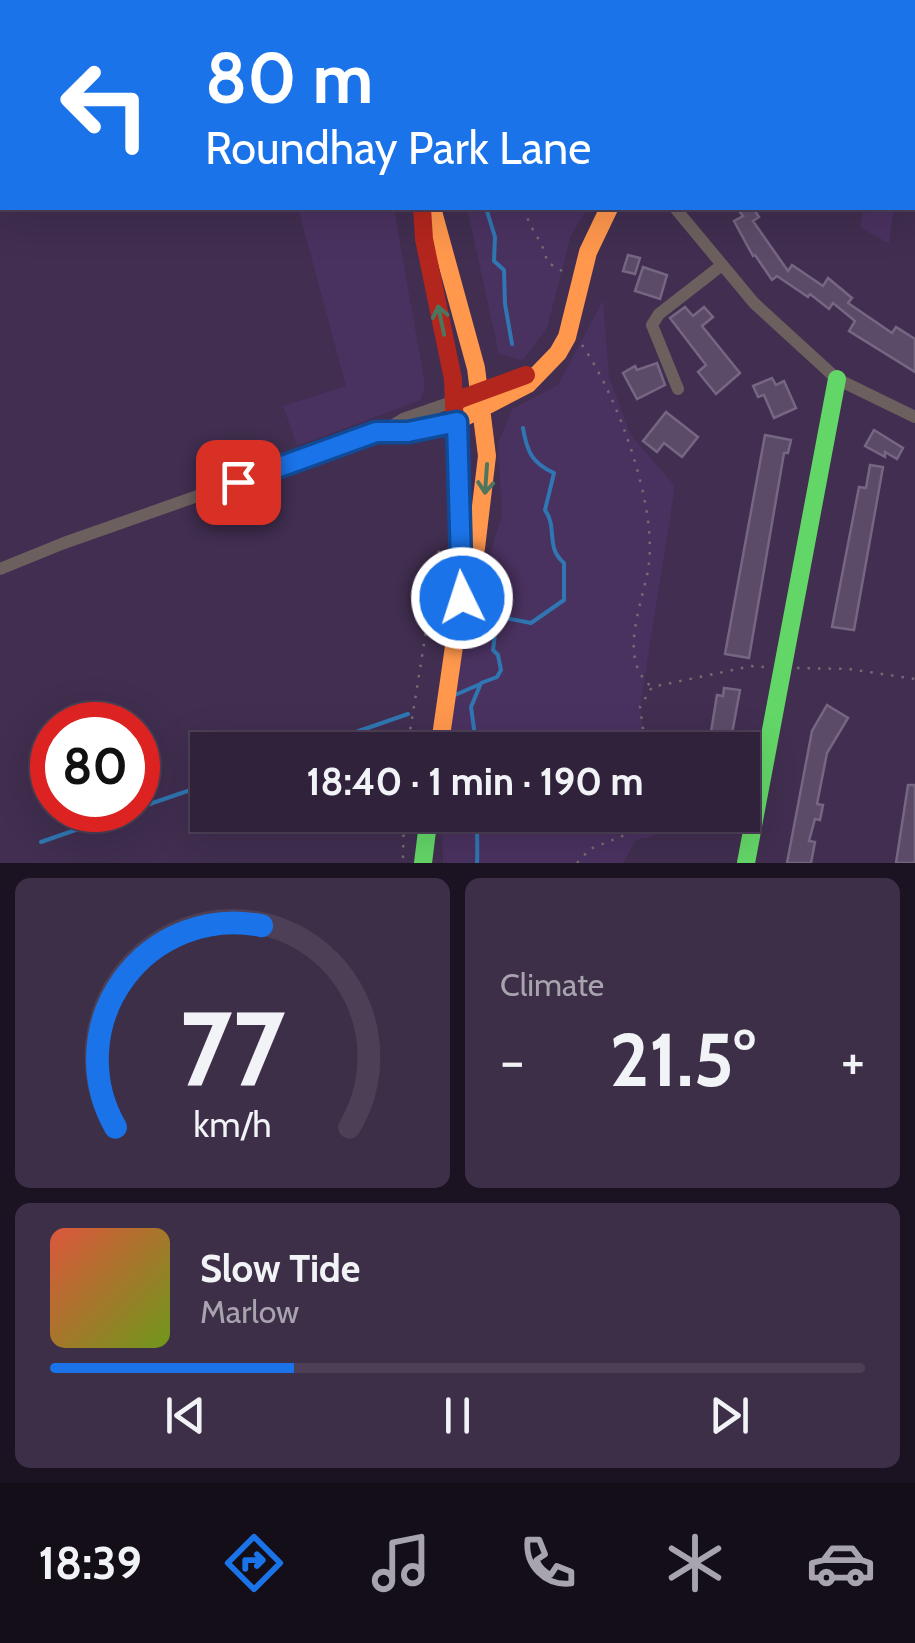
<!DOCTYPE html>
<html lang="en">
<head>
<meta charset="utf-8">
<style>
  body { margin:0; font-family:Cabin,sans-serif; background:#3d2f47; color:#f1f3f6; height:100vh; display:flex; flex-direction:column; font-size:38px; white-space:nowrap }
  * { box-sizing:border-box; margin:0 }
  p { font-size:32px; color:#a8a4af }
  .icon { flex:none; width:55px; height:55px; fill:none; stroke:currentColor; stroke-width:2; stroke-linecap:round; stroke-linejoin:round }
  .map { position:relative; height:863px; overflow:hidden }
  .sheet { display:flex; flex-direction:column; gap:15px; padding:15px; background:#1b1321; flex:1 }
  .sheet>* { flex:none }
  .top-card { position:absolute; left:0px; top:0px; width:915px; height:210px; box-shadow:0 10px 40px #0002,0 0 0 2px #4c3f56; background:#1a73e8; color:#fff; overflow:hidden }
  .speed { position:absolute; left:30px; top:702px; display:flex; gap:20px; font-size:50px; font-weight:700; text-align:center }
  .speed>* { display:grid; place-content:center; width:130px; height:130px; border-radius:50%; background:#31223c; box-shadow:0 10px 40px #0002,0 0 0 2px #4c3f56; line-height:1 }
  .speed .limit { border:15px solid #d22; background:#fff; color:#111 }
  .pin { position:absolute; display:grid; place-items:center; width:85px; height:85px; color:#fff; margin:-42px; border-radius:20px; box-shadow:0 5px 15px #0006 }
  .me { position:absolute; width:110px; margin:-55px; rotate:356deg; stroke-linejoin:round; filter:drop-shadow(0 0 8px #0008) }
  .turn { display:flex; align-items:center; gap:35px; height:210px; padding:0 40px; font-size:45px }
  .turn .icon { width:130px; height:130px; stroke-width:2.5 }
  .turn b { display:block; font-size:70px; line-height:85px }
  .big { font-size:75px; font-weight:800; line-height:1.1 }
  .sheet .tile { flex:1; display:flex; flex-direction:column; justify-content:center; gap:15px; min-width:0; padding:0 35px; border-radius:15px; background:#3d2f47 }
  .sheet .dial { align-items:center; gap:0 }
  .dial svg { height:260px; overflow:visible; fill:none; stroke:#4c3f56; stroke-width:7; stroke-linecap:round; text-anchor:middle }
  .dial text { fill:#f1f3f6; stroke:none }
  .song { display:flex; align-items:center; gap:30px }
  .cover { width:120px; height:120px; border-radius:15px; background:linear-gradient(135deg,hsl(10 70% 55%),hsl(80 70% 35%)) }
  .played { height:10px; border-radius:5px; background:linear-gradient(90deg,#1a73e8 30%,#4c3f56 30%) }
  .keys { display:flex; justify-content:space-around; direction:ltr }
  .heat { display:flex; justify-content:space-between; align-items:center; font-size:55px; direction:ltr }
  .sheet .tiles { flex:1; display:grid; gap:15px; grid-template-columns:1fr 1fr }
  .tile:last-child { grid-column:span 2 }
  .trip { position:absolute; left:190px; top:732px; width:570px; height:100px; border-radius:0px; background:#31223c; box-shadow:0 10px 40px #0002,0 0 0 2px #4c3f56; font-weight:800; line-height:100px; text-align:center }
  .dock { display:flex; height:160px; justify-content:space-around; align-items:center; background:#140e18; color:#a8a4af }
  .dock .icon { width:70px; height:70px }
  .dock .current { color:#1a73e8 }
  .dock b { font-size:45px; color:#f1f3f6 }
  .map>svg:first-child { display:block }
  .green { fill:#4a3260 }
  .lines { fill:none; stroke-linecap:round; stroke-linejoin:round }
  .stream { stroke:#3076b2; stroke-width:4 }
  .building { fill:#5b4b69; stroke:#756682; stroke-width:2.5 }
  .path { stroke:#766b70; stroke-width:2.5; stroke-dasharray:2.5 8; stroke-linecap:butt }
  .street { stroke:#6c605f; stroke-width:12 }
  .fast { stroke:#63d668; stroke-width:18 }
  .slow { stroke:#ff974d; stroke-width:18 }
  .jam { stroke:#b3261e; stroke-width:18 }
  .oneway { stroke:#4d765e }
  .route-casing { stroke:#114b97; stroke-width:25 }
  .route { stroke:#1a73e8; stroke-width:18 }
</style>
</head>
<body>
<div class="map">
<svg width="915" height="863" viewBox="0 0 915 863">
  <rect width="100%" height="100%" fill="#412e50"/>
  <!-- green -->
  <path class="green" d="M412 0H915V50L912 2Z
    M298 208H394L425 385 421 400 297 446 283 406 346 386Z
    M467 208H588L571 235 547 328 523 360 499 354Z
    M863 208H894L889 244 860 227Z
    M603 300 609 377 631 435 675 486 640 707 645 750H449L459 654 502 515 498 444 512 409 558 385Z
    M442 815H652L654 836 636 840 623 863H443Z"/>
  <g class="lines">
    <!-- stream -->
    <path class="stream" d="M461 2 463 0
      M486 208 495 237 494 261 504 270 505 304 512 344
      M455 695 478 685
      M546 748 547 750
      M304 750 408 714
      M477 750 471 707 481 683 497 677 501 670 498 655 493 650 496 626 505 618 531 623 564 600V563C545 547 558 528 545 510L554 473C532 463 527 452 523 428
      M138 808 208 784
      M41 842 133 810
      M477 863C478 846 476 832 478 815"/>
  </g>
  <!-- building -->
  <path class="building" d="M737 208H753L759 217 753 221 788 271 792 265 823 286 828 278 852 298 848 303 892 333 896 327 915 339V372L849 331 855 321 833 303 829 309 810 294 808 297 777 276 772 280 755 255 753 256 734 221 743 216Z
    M628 255 640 258 635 274 623 271Z
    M643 267 667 275 660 299 635 291Z
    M685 307 693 316 704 307 713 317 702 326 740 373 716 394 698 372 706 365 670 318Z
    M657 363 665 385 637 399 623 373 635 366 637 370Z
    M772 378 776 385 784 381 796 408 774 418 764 395 758 397 753 386Z
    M666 412 698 437 682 457 664 443 657 452 643 441Z
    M874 430 903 448 897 459 885 452V457L865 446Z
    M765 435 791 440 788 453H784L749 658 725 654Z
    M870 465 883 467 854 630 832 627 859 487 866 488Z
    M724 688 740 690 729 750H708L717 695 723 696Z
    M827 705 848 718 827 753 817 804 823 805 820 820 815 819 809 841 815 842 811 863H787L812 731Z
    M908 785H915V863H896Z"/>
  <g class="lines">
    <!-- path -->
    <path class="path" d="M476 2V0
      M526 208C527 230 543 237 547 262L567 274
      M582 345C617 395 656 502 649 563 645 599 615 659 652 687
      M797 668 849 669 915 679
      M407 750 440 544
      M646 750 640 707 652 687 752 666 764 667
      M403 858 404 815
      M577 863 590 849 625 835 634 815"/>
    <!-- street -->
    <path class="street" d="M675 208 754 303 837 379 915 417
      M678 389 652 325 659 314 722 265
      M385 430 408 432 456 422
      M0 569 64 543 385 430 403 419 455 401"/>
    <!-- fast -->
    <path class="fast" d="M423 863 429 815
      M746 863 837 379"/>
    <!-- slow -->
    <path class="slow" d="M384 0V2
      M912 87 915 88
      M432 208 476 368 487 456 476 548 461 598 439 750
      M457 421 528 384 558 353 567 337 588 252 609 208"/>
    <!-- jam -->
    <path class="jam" d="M422 208 424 239 453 379 461 584
      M455 401 526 375"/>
  </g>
  <!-- one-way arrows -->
  <defs><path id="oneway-shaft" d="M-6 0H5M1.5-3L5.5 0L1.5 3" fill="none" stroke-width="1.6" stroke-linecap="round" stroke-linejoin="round" transform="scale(2.5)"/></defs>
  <g class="oneway">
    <use href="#oneway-shaft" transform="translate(441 320) rotate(-102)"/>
    <use href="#oneway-shaft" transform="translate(486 479) rotate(94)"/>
  </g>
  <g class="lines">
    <!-- route casing -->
    <g class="route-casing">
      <path id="route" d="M238 482 376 432H408L457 422 462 598"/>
    </g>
    <!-- route -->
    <use href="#route" class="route"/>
  </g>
</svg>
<div class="speed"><div class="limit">80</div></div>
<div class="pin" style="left:238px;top:482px;background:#d93025"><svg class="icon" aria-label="arrive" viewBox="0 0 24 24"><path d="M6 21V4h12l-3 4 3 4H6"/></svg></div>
<svg class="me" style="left:462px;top:598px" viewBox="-20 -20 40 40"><circle r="17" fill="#1a73e8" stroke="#fff" stroke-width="3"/><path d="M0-11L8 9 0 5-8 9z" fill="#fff"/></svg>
<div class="trip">18:40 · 1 min · 190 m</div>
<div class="top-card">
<div class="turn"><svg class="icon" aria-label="left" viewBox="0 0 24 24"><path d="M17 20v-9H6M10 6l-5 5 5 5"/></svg><div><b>80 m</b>Roundhay Park Lane</div></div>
</div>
</div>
<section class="sheet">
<div class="tiles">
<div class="tile dial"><svg viewBox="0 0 100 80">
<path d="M14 69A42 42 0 1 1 86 69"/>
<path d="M14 69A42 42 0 0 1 59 7" stroke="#1a73e8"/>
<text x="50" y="56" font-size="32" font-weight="700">77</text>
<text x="50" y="72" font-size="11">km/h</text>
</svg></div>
<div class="tile"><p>Climate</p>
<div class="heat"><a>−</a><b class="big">21.5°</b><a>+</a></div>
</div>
<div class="tile">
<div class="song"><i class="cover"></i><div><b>Slow Tide</b><p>Marlow</p></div></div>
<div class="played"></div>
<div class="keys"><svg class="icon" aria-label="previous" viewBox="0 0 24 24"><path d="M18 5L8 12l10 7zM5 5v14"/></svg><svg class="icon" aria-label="pause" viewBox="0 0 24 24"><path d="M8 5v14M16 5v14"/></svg><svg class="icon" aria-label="next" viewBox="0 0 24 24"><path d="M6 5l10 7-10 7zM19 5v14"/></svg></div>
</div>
</div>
</section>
<nav class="dock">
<b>18:39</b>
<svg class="icon current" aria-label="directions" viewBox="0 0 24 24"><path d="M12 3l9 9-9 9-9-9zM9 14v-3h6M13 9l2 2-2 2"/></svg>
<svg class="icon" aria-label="music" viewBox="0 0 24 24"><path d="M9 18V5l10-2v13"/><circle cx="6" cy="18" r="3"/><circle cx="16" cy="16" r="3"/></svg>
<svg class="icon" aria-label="phone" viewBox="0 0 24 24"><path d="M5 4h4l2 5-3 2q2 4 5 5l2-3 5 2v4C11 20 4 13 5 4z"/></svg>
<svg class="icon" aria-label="climate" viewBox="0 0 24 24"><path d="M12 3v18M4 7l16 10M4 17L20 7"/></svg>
<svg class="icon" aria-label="car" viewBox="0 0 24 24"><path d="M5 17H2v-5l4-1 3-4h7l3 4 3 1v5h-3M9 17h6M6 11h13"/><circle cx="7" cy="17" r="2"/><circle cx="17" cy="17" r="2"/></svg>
</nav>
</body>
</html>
